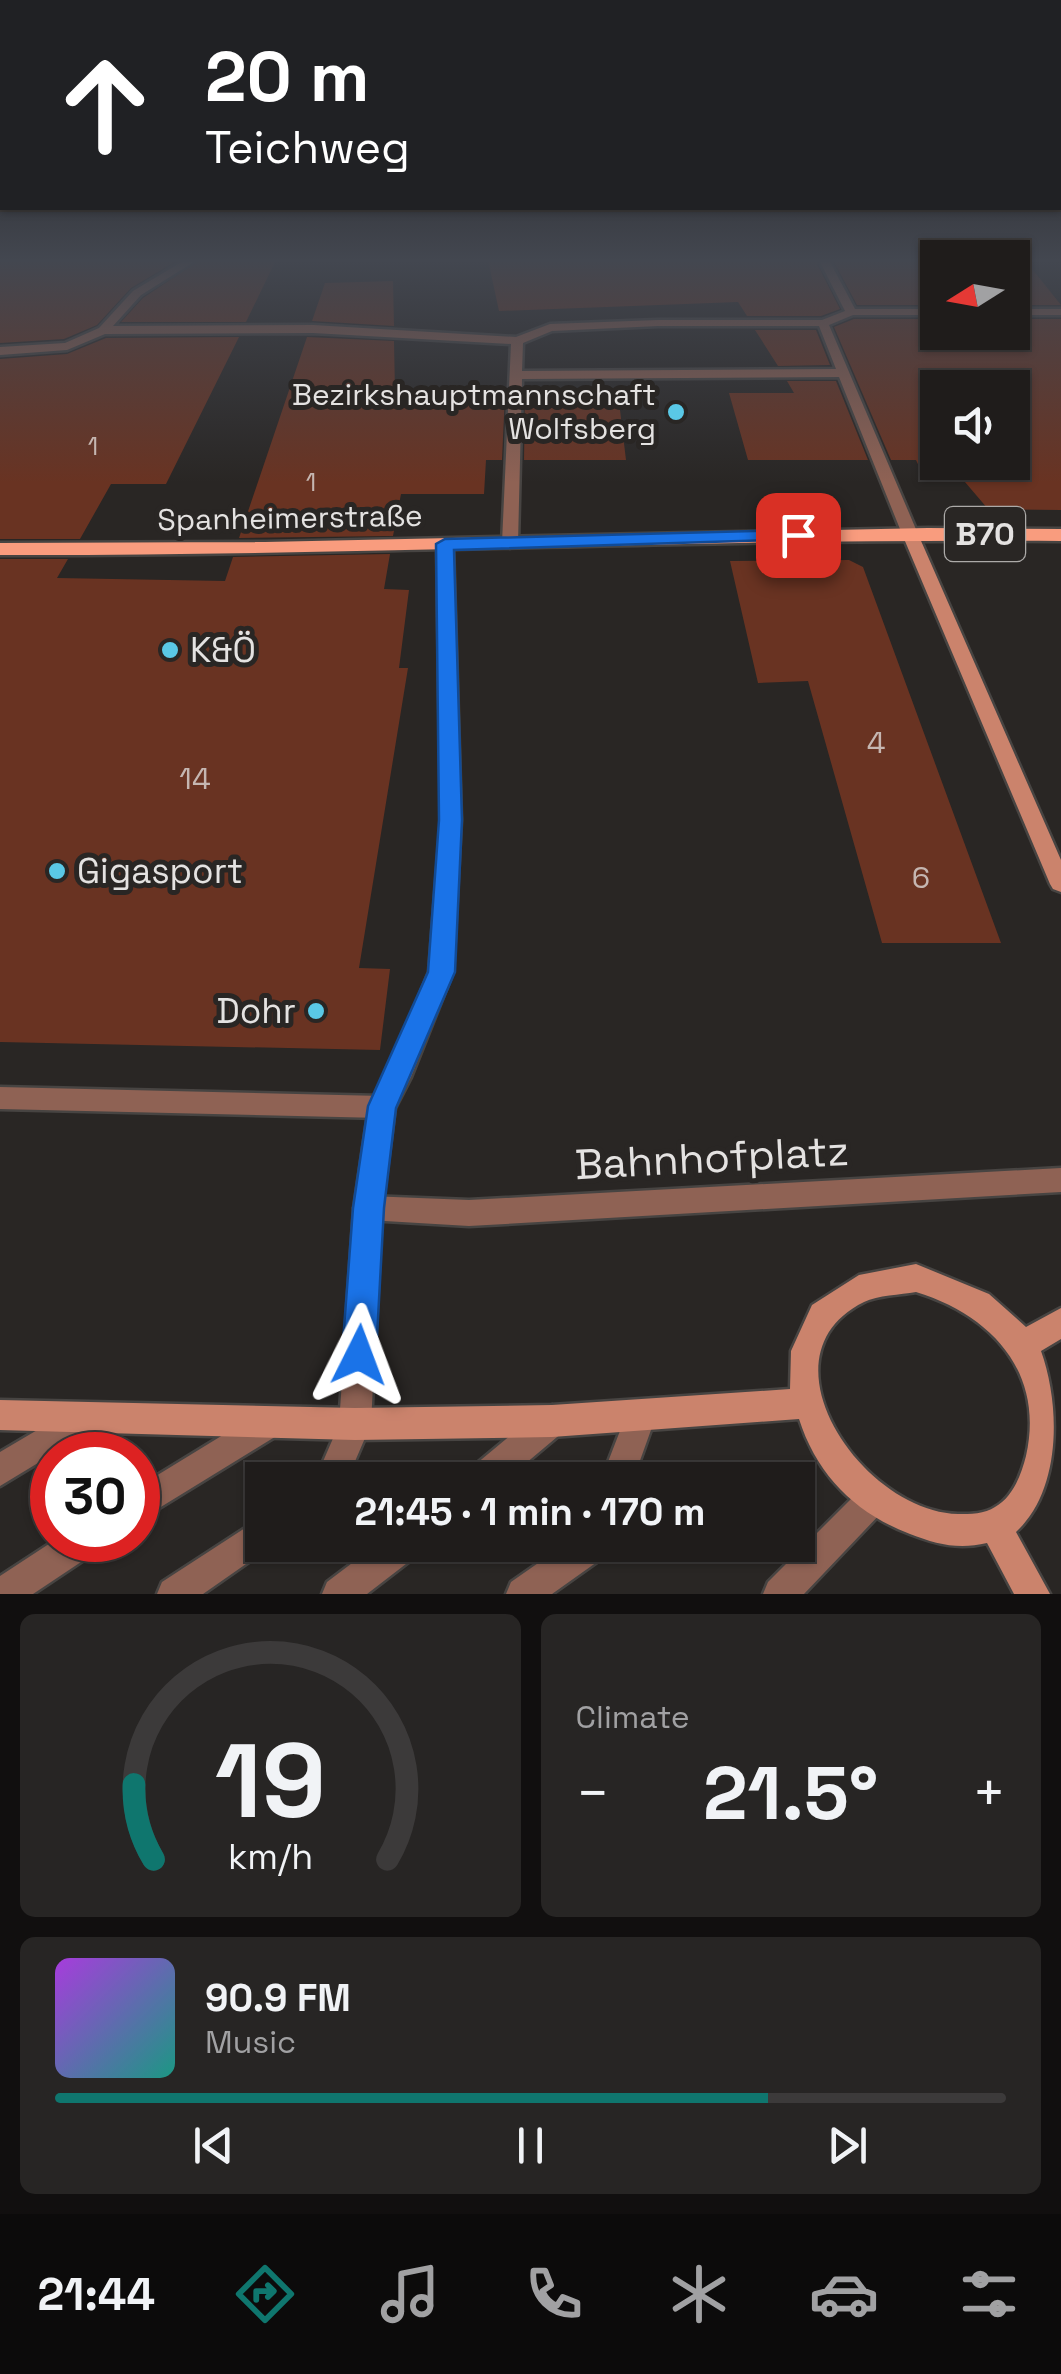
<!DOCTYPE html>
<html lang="en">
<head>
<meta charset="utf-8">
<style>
  body { margin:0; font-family:"Space Grotesk",sans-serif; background:#272524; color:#f1f3f6; height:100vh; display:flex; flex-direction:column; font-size:38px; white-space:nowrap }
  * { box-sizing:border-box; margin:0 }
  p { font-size:32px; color:#a1a1a3 }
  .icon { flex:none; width:55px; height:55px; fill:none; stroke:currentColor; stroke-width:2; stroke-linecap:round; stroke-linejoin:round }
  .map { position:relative; height:1594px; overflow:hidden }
  .sheet { display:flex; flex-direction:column; gap:20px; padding:20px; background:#110f0f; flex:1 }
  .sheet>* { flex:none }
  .banner { position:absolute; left:0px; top:0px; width:1062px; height:210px; box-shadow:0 2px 8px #0004,0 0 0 2px #3c3a3a; background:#202124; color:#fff; overflow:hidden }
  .needle { width:65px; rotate:259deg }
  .buttons { position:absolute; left:920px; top:240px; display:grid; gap:20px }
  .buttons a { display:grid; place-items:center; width:110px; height:110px; border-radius:0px; background:#1f1c1b; box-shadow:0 2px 8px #0004,0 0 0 2px #3c3a3a; font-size:50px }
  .speed { position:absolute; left:30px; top:1432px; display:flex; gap:20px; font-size:50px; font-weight:700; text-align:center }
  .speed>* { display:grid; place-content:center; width:130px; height:130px; border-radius:50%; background:#1f1c1b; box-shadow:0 2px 8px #0004,0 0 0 2px #3c3a3a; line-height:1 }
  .speed .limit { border:15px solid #d22; background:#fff; color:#111 }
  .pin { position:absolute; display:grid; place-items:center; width:85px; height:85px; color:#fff; margin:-42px; border-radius:20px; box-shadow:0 5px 15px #0006 }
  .me { position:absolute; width:110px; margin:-55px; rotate:3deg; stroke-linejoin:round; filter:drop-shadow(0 0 8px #0008) }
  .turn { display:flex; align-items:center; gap:35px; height:210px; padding:0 40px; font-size:45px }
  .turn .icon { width:130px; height:130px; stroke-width:2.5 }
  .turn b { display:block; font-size:70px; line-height:85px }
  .big { font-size:75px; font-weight:600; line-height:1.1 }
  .sheet .card { flex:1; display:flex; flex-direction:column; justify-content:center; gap:15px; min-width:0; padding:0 35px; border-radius:15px; background:#272524 }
  .sheet .dial { align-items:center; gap:0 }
  .dial svg { height:260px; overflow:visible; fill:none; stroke:#3c3a3a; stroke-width:7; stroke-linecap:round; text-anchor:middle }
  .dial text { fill:#f1f3f6; stroke:none }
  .song { display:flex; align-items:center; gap:30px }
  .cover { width:120px; height:120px; border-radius:15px; background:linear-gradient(135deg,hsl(280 70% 55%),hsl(170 70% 35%)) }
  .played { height:10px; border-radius:5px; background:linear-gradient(90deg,#0f766e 75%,#3c3a3a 75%) }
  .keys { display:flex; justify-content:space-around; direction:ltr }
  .heat { display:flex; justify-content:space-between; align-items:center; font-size:55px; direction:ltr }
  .sheet .tiles { flex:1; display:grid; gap:20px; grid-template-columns:1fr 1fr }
  .card:last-child { grid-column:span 2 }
  .trip { position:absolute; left:245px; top:1462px; width:570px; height:100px; border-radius:0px; background:#1f1c1b; box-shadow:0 2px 8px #0004,0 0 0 2px #3c3a3a; font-weight:600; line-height:100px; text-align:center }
  .menu { display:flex; height:160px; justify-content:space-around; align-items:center; background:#0c0b0b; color:#a1a1a3 }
  .menu .icon { width:70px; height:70px }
  .menu .on { color:#0f766e }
  .menu b { font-size:45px; color:#f1f3f6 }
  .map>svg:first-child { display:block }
  .building { fill:#693322; fill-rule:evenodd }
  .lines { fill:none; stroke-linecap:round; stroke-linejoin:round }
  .lane-casing { stroke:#474442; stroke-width:5 }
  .street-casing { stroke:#474442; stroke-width:5 }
  .secondary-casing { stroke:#474442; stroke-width:5 }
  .primary-casing { stroke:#474442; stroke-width:5 }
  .lane { fill:#8f6254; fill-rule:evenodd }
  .street { fill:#8f6254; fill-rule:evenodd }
  .secondary { fill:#cb836c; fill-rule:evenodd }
  .primary { fill:#f99c7e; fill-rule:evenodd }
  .route { fill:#1a73e8; stroke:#114b97; stroke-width:2.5 }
  .poi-dot { fill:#5ac8e6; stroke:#292624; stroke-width:4 }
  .labels { text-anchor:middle; stroke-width:10; stroke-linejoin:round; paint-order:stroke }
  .far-number-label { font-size:25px; fill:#c5b6b1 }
  .far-poi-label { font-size:30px; fill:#e4e2e1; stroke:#292624; text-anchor:end }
  .far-street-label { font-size:30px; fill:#e4e2e1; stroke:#292624 }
  .number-label { font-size:30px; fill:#c5b6b1 }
  .shield { fill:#292624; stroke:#acaaa8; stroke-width:2.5 }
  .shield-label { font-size:32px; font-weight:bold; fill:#e4e2e1 }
  .poi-label { font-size:35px; fill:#e4e2e1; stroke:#292624; text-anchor:start }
  .near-street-label { font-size:42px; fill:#e4e2e1; stroke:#292624 }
</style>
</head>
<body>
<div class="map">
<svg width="1061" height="1594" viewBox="0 0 1061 1594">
  <rect width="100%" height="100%" fill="#292624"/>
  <!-- building -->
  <path class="building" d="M0 260H178L131 288 97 325 64 339 0 343Z
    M200 260H276L246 322H121L143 298Z
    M488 260H815L840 309 821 316H747L738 302 499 311Z
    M833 260H938V305H857Z
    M1012 260H1025L1061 305H1012Z
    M393 281 394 326 312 321 325 283Z
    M854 319H938V332H1012V319H1061V510L988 509 959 475 924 477 916 460H891L834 327ZM938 388H1012V462H938Z
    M755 330H816L830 365 778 366Z
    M239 337 166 484H111L80 539H0V359L67 354 106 338Z
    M307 337 394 341 395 392 505 393 502 460H486L484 494H401L393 536 239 538Z
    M787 381H836L868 460H748L729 393H794Z
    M525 393H618L626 460H524Z
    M390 554 384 589 409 590 399 668H408L359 968 390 969 380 1050 0 1042V559H68L57 578 225 581 233 557Z
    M849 560 863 567 1001 943H882L808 681 758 683 730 561Z"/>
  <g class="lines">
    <!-- lane casing -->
    <g class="lane-casing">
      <path id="lane" d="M0 1087 382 1096 391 1099 395 1107 391 1115 382 1118 0 1109Z
        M1061 1168V1192L469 1226 368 1220 358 1217 354 1208 358 1199 368 1196 469 1200Z
        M641 1401 652 1405 656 1416 633 1480H601L630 1405Z
        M83 1403 94 1407 98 1418 94 1429 0 1486V1452Z
        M552 1405 563 1410 568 1421 563 1432 506 1480H465L470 1469 541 1410Z
        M267 1408 278 1413 283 1424 278 1435 138 1521V1487Z
        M355 1408 366 1413 371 1424 347 1480H315L344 1413Z
        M871 1485 882 1490 887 1501 882 1512 804 1594H763L768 1582 860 1490Z
        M262 1517V1545H273L203 1594H157L162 1582Z
        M55 1540H101L96 1552 33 1594H0V1576Z
        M376 1545H420L415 1557 367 1594H322L327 1582Z
        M564 1545H609L604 1557 552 1594H506L511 1582Z"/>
    </g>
    <!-- street casing -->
    <g class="street-casing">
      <path id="street" d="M185 260H197L141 295 113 326 313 325 516 337 550 324 658 320H822L845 311 819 260H829L855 309H938V315H853L829 325 918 534 910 539 902 534 839 377 522 379 518 543 510 548 502 543 511 344 313 333 105 334 67 350 0 355V347L65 343 99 328 133 291ZM658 326H819L836 369 522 371 523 343 552 331Z
        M1012 309H1061V315H1012Z
        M445 540 453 545 461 820 453 972 411 1077 395 1108 382 1208 371 1424 366 1435 355 1440 344 1435 339 1424 354 1208 369 1107 388 1073 429 972 441 820 437 545Z"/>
    </g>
    <!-- secondary casing -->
    <g class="secondary-casing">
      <path id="secondary" d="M910 529 918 534 1061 860V892L1053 889 1050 884 902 534Z
        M916 1264 989 1294 1026 1327 1061 1308V1339L1041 1351C1061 1407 1061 1491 1016 1532L1050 1594H1014L987 1543C958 1550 936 1544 910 1534 855 1513 817 1475 799 1419L552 1437 355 1440 0 1430V1400L355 1408 552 1405 790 1389 791 1351 812 1305 859 1275ZM916 1292C991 1315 1045 1372 1026 1456 1021 1475 1013 1497 995 1507 985 1514 970 1514 958 1514 863 1512 755 1356 864 1302 878 1295 900 1295 916 1292Z"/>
    </g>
    <!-- primary casing -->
    <g class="primary-casing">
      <path id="primary" d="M928 528 1061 529V541C707 538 354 556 0 555V543L265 542Z"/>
    </g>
    <!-- lane -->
    <use href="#lane" class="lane"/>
    <!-- street -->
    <use href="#street" class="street"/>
    <!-- secondary -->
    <use href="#secondary" class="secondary"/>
    <!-- primary -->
    <use href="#primary" class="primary"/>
  </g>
  <!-- sky -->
  <linearGradient id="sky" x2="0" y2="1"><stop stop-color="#171514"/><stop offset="0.54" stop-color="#434750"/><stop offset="1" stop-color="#434750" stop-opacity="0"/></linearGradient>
  <rect width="1061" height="483" fill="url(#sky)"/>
  <!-- route -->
  <path class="route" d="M798 530 805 532V539L454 550 462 820 455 972 396 1108 384 1208 376 1355 371 1367 359 1372 347 1367 342 1355 353 1208 368 1106 428 972 439 820 436 544 445 539Z"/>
  <!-- markers -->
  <g class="poi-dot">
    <circle cx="676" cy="412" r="10"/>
    <circle cx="170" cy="650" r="10"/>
    <circle cx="57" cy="871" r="10"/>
    <circle cx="316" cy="1011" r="10"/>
  </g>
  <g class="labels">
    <!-- far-number labels -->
    <g class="far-number-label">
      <text x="93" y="455">1</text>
      <text x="311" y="491">1</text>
    </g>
    <!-- far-poi labels -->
    <g class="far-poi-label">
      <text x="656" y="405">Bezirkshauptmannschaft<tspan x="656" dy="34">Wolfsberg</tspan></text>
    </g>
    <!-- far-street labels -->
    <g class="far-street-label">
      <text transform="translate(290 518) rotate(-1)" y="10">Spanheimerstraße</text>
    </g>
    <!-- number labels -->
    <g class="number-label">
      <text x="876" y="753">4</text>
      <text x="195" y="789">14</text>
      <text x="921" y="888">6</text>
    </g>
    <!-- shield labels -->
    <rect class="shield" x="945" y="507" width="80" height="54" rx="8"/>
    <g class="shield-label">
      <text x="985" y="545">B70</text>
    </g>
    <!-- poi labels -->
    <g class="poi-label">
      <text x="190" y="662">K&amp;Ö</text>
      <text x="77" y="883">Gigasport</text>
      <text x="296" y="1023" text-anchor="end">Dohr</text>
    </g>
    <!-- near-street labels -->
    <g class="near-street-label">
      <text transform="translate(712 1157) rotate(-3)" y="15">Bahnhofplatz</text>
    </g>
  </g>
</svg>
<div class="buttons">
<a><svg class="needle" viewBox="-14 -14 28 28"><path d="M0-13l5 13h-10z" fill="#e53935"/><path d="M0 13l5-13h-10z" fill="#a1a1a3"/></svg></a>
<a><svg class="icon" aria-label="sound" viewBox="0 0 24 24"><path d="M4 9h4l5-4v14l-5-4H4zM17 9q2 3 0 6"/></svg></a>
</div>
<div class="speed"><div class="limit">30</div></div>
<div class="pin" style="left:798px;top:535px;background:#d93025"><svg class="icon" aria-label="arrive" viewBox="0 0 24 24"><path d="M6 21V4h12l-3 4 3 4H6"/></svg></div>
<svg class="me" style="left:359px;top:1355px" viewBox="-20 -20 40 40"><path d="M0-17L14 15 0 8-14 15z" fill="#1a73e8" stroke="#fff" stroke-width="4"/></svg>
<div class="trip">21:45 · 1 min · 170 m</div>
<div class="banner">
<div class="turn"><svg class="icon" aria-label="ahead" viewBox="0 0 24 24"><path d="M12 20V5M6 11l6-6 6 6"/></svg><div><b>20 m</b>Teichweg</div></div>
</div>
</div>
<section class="sheet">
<div class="tiles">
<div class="card dial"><svg viewBox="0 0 100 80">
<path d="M14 69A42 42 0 1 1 86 69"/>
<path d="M14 69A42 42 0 0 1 8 46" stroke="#0f766e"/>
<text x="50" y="56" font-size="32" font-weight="700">19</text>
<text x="50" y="72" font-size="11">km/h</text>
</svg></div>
<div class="card"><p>Climate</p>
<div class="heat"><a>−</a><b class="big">21.5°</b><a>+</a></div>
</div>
<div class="card">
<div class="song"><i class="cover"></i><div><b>90.9 FM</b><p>Music</p></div></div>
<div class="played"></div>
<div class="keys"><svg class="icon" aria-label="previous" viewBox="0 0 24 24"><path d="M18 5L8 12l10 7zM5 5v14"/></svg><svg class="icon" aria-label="pause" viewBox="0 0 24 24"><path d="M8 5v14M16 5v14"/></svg><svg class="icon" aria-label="next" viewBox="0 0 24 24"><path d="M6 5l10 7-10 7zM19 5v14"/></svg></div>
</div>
</div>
</section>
<nav class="menu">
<b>21:44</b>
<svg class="icon on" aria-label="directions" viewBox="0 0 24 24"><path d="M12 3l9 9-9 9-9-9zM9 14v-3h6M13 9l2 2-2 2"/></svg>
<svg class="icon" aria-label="music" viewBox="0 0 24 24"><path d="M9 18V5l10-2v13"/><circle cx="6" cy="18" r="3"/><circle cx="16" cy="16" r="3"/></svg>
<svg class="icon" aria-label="phone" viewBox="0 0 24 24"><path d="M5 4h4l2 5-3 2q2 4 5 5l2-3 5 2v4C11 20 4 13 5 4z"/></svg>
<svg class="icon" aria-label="climate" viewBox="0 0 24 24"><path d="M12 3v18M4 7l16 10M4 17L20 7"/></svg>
<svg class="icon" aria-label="car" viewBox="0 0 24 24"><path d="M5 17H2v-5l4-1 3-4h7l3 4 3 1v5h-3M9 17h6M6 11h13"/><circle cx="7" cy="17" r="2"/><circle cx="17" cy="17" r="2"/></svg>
<svg class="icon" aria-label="filters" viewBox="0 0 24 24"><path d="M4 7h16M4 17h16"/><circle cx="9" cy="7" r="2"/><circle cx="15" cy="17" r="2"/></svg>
</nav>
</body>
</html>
